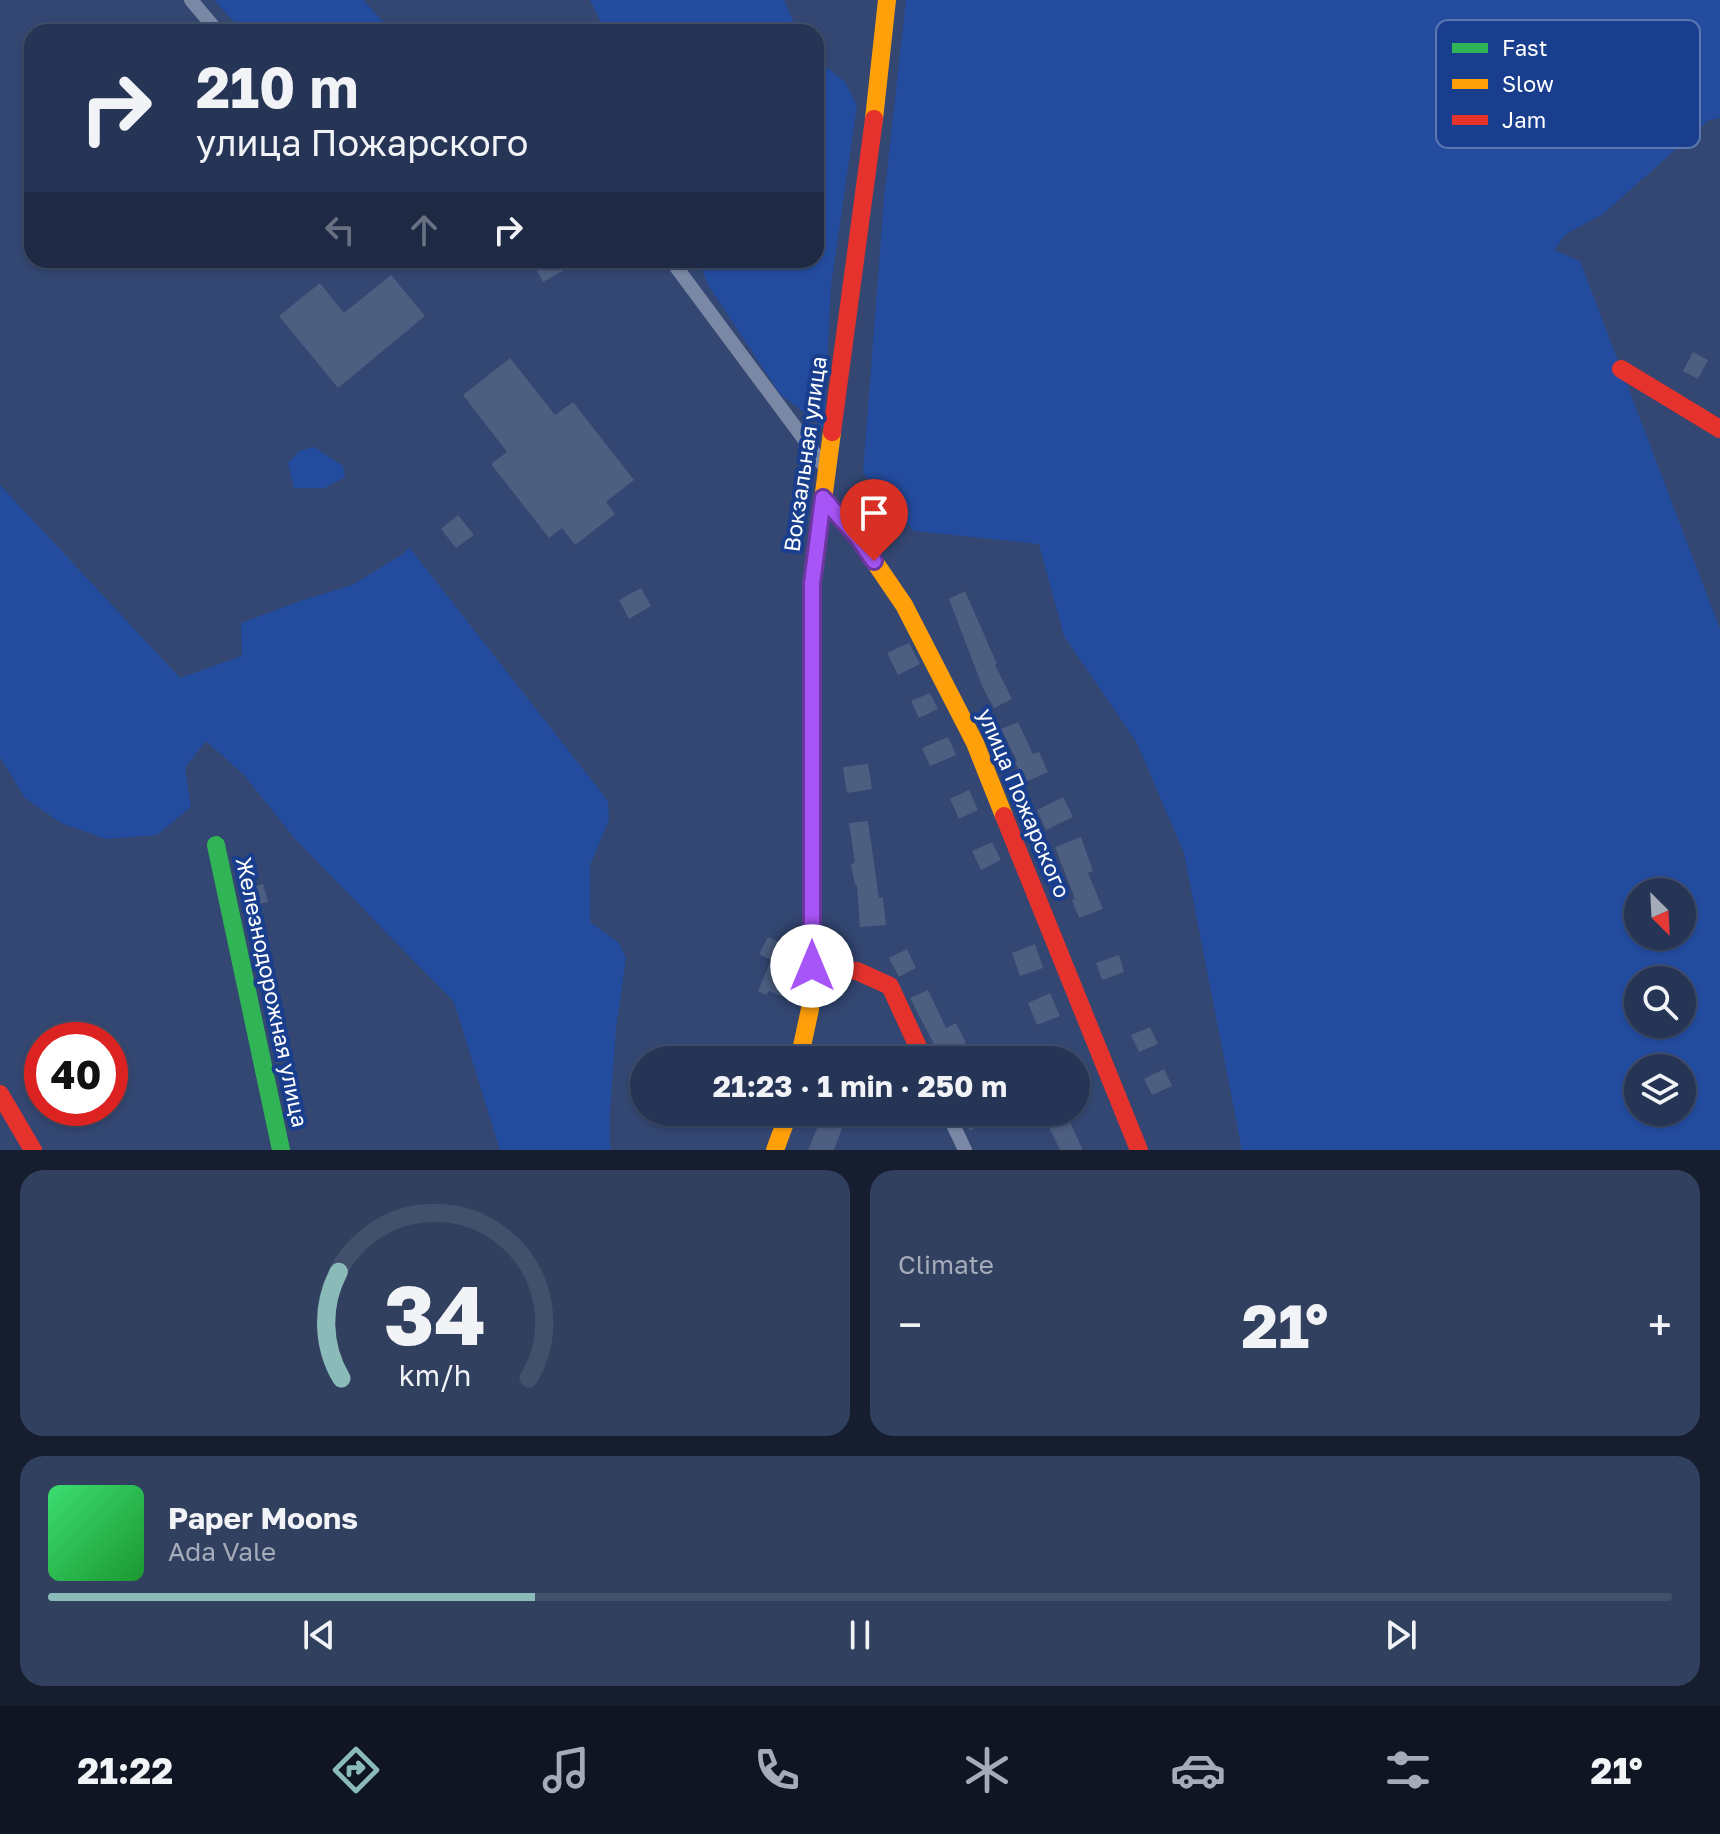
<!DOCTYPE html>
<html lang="en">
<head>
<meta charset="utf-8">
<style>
  body { margin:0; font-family:"Golos Text",sans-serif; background:#324060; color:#f1f3f6; height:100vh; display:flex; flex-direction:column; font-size:30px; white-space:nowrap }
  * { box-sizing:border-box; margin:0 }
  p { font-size:26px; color:#a4abb9 }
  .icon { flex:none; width:44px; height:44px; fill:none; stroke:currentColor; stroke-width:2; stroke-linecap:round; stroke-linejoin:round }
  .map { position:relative; height:1150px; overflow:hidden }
  .panel { display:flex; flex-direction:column; gap:20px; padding:20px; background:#151d2f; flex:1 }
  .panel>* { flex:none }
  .hud { position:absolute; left:24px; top:24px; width:800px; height:244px; border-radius:24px; box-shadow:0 2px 6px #0004,0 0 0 2px #42506c; background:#263556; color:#f1f3f6; overflow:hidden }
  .needle { width:52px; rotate:156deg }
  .fabs { position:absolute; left:1624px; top:878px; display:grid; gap:16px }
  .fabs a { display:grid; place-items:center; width:72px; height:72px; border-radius:50%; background:#263556; box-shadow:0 2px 6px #0004,0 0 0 2px #42506c; font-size:40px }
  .speed { position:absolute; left:24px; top:1022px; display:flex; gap:16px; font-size:40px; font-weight:700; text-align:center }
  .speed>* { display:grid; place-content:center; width:104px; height:104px; border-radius:50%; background:#263556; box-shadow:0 2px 6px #0004,0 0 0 2px #42506c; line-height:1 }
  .speed .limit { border:12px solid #d22; background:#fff; color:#111 }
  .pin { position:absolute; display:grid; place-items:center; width:68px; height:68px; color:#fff; margin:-82px -34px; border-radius:50% 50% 50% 0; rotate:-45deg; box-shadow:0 0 8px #0007 }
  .pin .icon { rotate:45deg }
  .me { position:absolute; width:88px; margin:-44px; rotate:0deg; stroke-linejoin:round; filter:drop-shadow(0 0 6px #0008) }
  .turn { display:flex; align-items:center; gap:28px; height:168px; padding:0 40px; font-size:36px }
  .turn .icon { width:104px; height:104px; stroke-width:2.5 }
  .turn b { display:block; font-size:56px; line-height:68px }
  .lanes { display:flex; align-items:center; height:76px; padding:0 40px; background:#0003; justify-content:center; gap:40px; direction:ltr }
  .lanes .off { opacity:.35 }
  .big { font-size:60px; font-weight:700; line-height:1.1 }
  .panel .widget { flex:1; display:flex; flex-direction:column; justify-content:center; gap:12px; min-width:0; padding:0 28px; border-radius:24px; background:#324060 }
  .panel .dial { align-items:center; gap:0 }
  .dial svg { height:208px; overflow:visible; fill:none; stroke:#42506c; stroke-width:7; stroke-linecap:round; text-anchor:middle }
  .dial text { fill:#f1f3f6; stroke:none }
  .song { display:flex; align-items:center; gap:24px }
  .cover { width:96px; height:96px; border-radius:12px; background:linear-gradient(135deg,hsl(140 70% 55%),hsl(130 70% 35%)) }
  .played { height:8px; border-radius:4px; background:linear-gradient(90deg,#8bbbb9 30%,#42506c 30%) }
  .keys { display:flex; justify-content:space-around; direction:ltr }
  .heat { display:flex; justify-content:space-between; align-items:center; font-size:44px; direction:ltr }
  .panel .tiles { flex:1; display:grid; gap:20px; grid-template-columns:1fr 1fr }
  .widget:last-child { grid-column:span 2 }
  .trip { position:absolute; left:630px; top:1046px; width:460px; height:80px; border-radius:40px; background:#263556; box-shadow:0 2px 6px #0004,0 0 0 2px #42506c; font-weight:700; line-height:80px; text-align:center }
  .tabs { display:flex; height:128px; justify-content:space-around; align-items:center; background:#0f1522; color:#a4abb9 }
  .tabs .icon { width:56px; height:56px }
  .tabs .current { color:#8bbbb9 }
  .tabs b { font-size:36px; color:#f1f3f6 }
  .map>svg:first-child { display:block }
  .green { fill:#234c9f; fill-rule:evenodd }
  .building { fill:#4d5e81 }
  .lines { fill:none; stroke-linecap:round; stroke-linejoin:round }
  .street { stroke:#7a88a6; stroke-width:14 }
  .fast { stroke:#30b455; stroke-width:18 }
  .slow { stroke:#ff9f0a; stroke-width:18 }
  .jam { stroke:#e5322d; stroke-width:18 }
  .route-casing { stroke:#6d37a1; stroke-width:20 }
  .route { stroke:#a855f7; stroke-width:14 }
  .labels { text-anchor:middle; stroke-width:8; stroke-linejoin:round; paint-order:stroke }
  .street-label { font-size:22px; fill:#fff; stroke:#183e8d }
  .key { fill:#183e8d; stroke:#5d78af; stroke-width:2 }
  .key-label { font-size:22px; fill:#fff }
</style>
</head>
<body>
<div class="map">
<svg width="1720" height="1150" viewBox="0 0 1720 1150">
  <rect width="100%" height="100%" fill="#334772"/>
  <!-- green -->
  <path class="green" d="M214 0H363L393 32H244Z
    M590 0H784L798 32H606Z
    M906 0H1720V118L1709 120 1603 214 1566 234 1554 250 1580 261 1720 629V1150H1242L1184 853 1137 743 1064 636 1039 544 914 531 863 473 884 199ZM1638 892H1682V936H1638ZM1638 980H1682V1024H1638ZM1638 1068H1682V1112H1638Z
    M816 59 845 82 857 105 831 285 824 428 780 394 708 285 699 260H816Z
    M314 447 343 466 345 477 325 488H294L288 463 299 451Z
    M0 485 180 678 242 656 241 623 297 602 352 585 403 554 409 547 608 801 609 820 590 865V922L619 943 626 958 616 1029 610 1111V1150H500L454 1002 296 840 244 775 206 741 185 768 191 807 157 835 106 839 61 823 25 798 0 757Z"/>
  <!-- building -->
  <path class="building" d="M531 260H582L543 282Z
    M391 275 425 316 338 388 279 316 320 283 344 313Z
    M1693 352 1708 360 1698 379 1683 371Z
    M510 358 555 415 573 402 634 480 606 502 615 514 575 545 562 528 549 538 491 464 507 452 463 395Z
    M458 515 474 535 456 548 441 529Z
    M641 588 651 606 629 619 619 600Z
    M965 591 997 664 995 665 1012 699 994 708 983 688 949 599Z
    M909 643 920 664 898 675 887 653Z
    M930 693 938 709 919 718 911 701Z
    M1018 722 1033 754 1039 752 1048 772 1024 783 1015 762 1017 761 1001 729Z
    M948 737 956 755 930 766 922 748Z
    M868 764 872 789 847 793 843 767Z
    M969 790 978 810 959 819 950 799Z
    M1063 797 1073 817 1046 830 1037 810Z
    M868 821 879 898H883L886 925 860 927 857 885H855L851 864 855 863 849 823Z
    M1081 837 1093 871 1088 873 1103 909 1079 918 1072 900 1075 899 1055 847Z
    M992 842 1001 860 981 870 972 851Z
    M263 884 268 902 247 907 242 889Z
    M768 937 791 948 778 973 789 978 781 996 769 991 766 995 758 991 771 960 759 954Z
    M1035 944 1043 968 1020 976 1012 953Z
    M907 949 916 968 899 977 889 958Z
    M1119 955 1124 972 1102 980 1096 963Z
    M928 990 946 1028 956 1023 966 1043 940 1056 910 998Z
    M1050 993 1060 1016 1037 1025 1028 1003Z
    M1150 1027 1158 1044 1139 1052 1131 1035Z
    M1164 1069 1172 1086 1152 1095 1144 1079Z
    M824 1112H848L834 1150H808Z
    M959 1112H1003L970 1131Z
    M1067 1116 1083 1150H1060L1048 1125Z"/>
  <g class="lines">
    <!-- street -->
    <path class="street" d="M191 0 218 32
      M671 260 827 470
      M947 1112 965 1150"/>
    <!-- fast -->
    <path class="fast" d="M216 845 281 1150"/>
    <!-- slow -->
    <path class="slow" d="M874 119 887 0
      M823 498 859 539 904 605 975 743 1004 816
      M799 1060 810 1009 812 966V584L832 432
      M775 1150 789 1112"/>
    <!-- jam -->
    <path class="jam" d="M1621 369 1720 429
      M832 432 874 119
      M1004 816 1139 1150
      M812 966 857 971 890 986 924 1060
      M0 1094 33 1150"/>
  </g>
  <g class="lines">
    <!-- route casing -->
    <g class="route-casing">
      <path id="route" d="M812 966V584L823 498 859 539 874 561"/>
    </g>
    <!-- route -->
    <use href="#route" class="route"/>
  </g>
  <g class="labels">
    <!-- street labels -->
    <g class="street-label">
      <text transform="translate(805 454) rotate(-82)" y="8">Вокзальная улица</text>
      <text transform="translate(1024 803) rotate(67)" y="8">улица Пожарского</text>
      <text transform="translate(272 992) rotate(78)" y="8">Железнодорожная улица</text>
    </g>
  </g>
  <!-- legend -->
  <rect x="1436" y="20" width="264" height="128" rx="12" class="key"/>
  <rect x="1452" y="43" width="36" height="10" fill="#30b455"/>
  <rect x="1452" y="79" width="36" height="10" fill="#ff9f0a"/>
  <rect x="1452" y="115" width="36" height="10" fill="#e5322d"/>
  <g class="key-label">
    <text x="1502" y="56">Fast</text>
    <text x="1502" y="92">Slow</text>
    <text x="1502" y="128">Jam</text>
  </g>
</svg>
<div class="fabs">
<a><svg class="needle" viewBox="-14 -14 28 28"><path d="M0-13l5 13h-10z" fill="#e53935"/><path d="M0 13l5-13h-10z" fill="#a4abb9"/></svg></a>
<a><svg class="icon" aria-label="search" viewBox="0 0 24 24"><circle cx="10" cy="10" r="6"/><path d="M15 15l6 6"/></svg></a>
<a><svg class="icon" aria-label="layers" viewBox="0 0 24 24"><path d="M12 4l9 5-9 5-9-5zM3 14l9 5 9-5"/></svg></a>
</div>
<div class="speed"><div class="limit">40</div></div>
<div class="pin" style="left:874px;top:561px;background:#d93025"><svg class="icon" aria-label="arrive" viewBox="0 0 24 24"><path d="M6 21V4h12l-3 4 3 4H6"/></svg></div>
<svg class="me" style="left:812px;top:966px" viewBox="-20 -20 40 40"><circle r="19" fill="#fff"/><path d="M0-13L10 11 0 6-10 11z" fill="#a855f7"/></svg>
<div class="trip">21:23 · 1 min · 250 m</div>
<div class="hud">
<div class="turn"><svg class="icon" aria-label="right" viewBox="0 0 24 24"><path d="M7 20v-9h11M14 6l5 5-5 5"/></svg><div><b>210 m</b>улица Пожарского</div></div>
<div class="lanes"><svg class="icon off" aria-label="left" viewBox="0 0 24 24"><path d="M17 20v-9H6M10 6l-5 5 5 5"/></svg><svg class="icon off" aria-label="ahead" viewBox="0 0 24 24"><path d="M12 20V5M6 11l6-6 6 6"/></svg><svg class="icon" aria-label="right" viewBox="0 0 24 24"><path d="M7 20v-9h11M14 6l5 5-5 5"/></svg></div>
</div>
</div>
<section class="panel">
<div class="tiles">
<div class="widget dial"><svg viewBox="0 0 100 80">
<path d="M14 69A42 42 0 1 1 86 69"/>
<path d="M14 69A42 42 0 0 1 13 28" stroke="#8bbbb9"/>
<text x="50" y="56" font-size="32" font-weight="700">34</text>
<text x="50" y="72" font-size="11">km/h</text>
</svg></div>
<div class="widget"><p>Climate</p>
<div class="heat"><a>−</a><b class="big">21°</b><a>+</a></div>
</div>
<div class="widget">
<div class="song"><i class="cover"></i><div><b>Paper Moons</b><p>Ada Vale</p></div></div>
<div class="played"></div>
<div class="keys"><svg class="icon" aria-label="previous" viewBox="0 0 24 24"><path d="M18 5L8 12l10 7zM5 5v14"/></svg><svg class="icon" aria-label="pause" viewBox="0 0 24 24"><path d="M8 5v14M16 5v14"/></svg><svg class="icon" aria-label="next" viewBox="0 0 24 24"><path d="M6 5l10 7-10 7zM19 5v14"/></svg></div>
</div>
</div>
</section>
<nav class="tabs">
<b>21:22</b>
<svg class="icon current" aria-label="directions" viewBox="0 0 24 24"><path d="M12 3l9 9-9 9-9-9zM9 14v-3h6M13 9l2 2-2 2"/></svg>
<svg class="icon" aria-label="music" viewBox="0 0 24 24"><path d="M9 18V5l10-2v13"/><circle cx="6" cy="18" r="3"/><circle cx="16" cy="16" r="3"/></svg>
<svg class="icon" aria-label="phone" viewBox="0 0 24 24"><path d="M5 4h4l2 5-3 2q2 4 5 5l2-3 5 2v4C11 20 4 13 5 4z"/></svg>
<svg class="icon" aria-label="climate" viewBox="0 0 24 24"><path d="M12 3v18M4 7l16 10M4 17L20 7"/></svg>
<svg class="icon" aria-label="car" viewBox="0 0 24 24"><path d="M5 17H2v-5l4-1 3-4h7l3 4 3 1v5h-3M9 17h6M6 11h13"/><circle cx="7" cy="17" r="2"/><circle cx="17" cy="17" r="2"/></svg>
<svg class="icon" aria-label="filters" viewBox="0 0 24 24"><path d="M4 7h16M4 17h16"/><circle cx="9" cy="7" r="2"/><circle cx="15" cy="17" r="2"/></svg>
<b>21°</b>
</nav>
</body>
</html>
